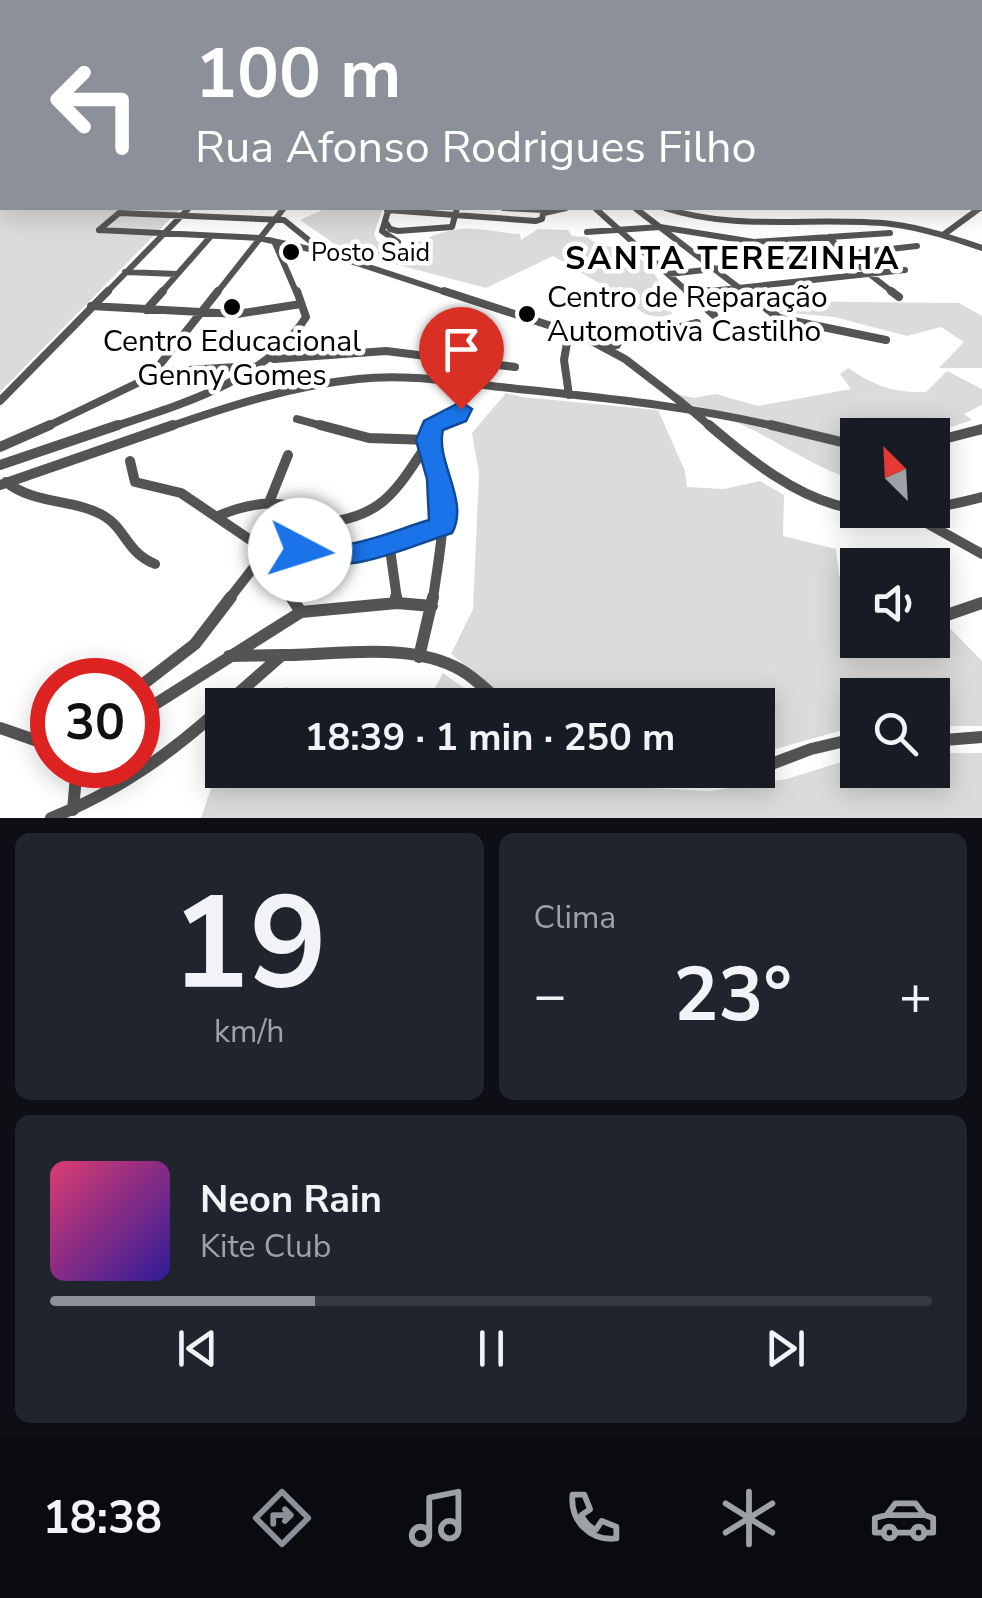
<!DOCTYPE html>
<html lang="pt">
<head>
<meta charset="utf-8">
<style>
  body { margin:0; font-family:"Nunito Sans",sans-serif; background:#20242c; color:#f1f3f6; height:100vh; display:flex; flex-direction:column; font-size:38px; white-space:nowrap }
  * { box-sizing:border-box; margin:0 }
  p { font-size:32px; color:#9ea1a6 }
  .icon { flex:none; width:55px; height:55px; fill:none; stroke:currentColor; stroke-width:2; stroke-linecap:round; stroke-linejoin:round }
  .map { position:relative; height:818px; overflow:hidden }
  .panel { display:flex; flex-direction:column; gap:15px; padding:15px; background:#0d0f14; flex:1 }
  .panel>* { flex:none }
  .guide { position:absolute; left:0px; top:0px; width:982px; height:210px; box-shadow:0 5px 25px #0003; background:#8c9099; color:#fff; overflow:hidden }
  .needle { width:65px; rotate:336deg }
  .buttons { position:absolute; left:840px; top:418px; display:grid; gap:20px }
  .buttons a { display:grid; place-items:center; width:110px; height:110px; border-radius:0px; background:#171b24; box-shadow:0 5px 25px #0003; font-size:50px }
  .speed { position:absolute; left:30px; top:658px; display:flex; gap:20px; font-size:50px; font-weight:700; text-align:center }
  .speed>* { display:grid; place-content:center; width:130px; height:130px; border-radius:50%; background:#171b24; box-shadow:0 5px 25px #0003; line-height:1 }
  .speed .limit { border:15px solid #d22; background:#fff; color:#111 }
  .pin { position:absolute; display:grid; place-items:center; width:85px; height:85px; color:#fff; margin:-102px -42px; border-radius:50% 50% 50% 0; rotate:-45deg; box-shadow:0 0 10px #0007 }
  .pin .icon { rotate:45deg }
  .me { position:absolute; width:110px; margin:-55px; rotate:95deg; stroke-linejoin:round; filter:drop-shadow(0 0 8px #0008) }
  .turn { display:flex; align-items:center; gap:35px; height:210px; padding:0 30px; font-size:45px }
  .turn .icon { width:130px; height:130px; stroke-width:2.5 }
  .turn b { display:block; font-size:70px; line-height:85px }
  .big { font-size:75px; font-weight:700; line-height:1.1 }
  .panel .card { flex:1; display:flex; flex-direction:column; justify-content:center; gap:15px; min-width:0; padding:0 35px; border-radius:15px; background:#20242c }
  .panel .dial { align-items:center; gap:0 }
  .dial b { font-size:130px; line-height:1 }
  .song { display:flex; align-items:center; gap:30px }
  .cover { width:120px; height:120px; border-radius:15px; background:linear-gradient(135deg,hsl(340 70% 55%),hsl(250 70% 35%)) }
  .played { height:10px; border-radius:5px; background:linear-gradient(90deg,#8c9099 30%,#363941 30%) }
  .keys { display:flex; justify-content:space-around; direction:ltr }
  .heat { display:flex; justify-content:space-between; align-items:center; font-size:55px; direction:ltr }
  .panel .tiles { flex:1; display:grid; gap:15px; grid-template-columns:1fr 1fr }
  .card:last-child { grid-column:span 2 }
  .trip { position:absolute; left:205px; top:688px; width:570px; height:100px; border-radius:0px; background:#171b24; box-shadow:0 5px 25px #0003; font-weight:700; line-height:100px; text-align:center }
  .menu { display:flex; height:160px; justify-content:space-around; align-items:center; background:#090b0e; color:#9ea1a6 }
  .menu .icon { width:70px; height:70px }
  .menu .selected { color:#8c9099 }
  .menu b { font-size:45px; color:#f1f3f6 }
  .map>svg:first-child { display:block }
  .green { fill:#dbdbdb }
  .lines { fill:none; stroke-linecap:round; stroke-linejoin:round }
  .highway-casing { stroke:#dbdbdb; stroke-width:6 }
  .minor-far3 { stroke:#545454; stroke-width:6 }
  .minor-far2 { stroke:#545454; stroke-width:8 }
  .minor-far1 { stroke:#545454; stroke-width:10 }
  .minor { stroke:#545454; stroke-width:12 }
  .highway { fill:#000; fill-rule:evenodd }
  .minor-bridge { stroke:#545454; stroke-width:8 }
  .route { fill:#1a73e8; stroke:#114b97; stroke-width:2.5 }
  .poi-dot { fill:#000; stroke:#fff; stroke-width:4 }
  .labels { text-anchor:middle; stroke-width:9; stroke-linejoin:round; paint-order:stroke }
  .far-poi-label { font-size:25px; fill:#000; stroke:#fff; text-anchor:start }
  .poi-label { font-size:30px; fill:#000; stroke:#fff; text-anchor:start }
  .far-district-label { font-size:32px; font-weight:bold; letter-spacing:2.5px; fill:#000; stroke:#fff }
</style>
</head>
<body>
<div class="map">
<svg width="982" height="818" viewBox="0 0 982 818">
  <rect width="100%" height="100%" fill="#fff"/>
  <!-- green -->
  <path class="green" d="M0 154 2 208H181L0 392Z
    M327 208H383L374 234 377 241C414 253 422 235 454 230 474 226 500 233 520 234L521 240 538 229 568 230 572 236 588 237C598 247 611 246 624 250 655 262 662 286 672 314 656 320 641 315 631 302L553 256 486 288 330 247 332 242 300 220Z
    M759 301 959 303 982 316V368H939L964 342 941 327 907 336 834 317 771 311Z
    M848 368C875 386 893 393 926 392L947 371 982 389V405L964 414 972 420 927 435H858L857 444 687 404 677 394 693 398 716 394 758 406 851 389 840 374Z
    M506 393 522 397 658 410 685 471 687 487 724 489 760 481 784 495 783 536 836 549 839 576 857 583 858 640H932L933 611 982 661V726H933L932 695H858L857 726 758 754V705H513L451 654 473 609 479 473 472 433Z
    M736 422 857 450V481C812 467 779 441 736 422Z
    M443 673 488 705H426Z
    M285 687 364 699 372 705H265Z
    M933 753H982V818H201L222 756V770H575L632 787 710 791 787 779 857 757 858 770H932Z"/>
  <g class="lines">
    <!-- highway casing -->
    <g class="highway-casing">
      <path id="highway" d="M980 152H982V157H980Z"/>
    </g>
    <!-- minor-far3 -->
    <path class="minor-far3" d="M389 208 385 221 390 229 398 231 452 227 457 208
      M504 208 544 210
      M595 208 690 294
      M635 208 747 294
      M665 208C737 232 816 216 891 224 923 228 952 238 982 248
      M387 210 536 221 542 219 544 208
      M544 213 566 208
      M385 221 382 231 398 242
      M99 230 259 238 323 252 451 294
      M99 230 119 213 284 220 321 250
      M587 232 660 227 754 242 890 233
      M943 235 980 208
      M829 237 845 255 895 294
      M274 241 297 294
      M125 272 177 274
      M669 274 917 246
      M691 293 905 270
      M105 294 189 208
      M160 294 211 236
      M216 294 284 208"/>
    <!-- minor-far2 -->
    <path class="minor-far2" d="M444 291 582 336 625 359 681 402
      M687 291 714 315
      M744 291 779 318 886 340
      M891 291 899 297
      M691 293 708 291
      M91 306 237 314 301 304
      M146 310 163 291
      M569 331 564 360 569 395
      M604 346 617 345 622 334 657 333 697 323
      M274 359 386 351 515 367
      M156 372 252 366
      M0 401 108 291
      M697 415 712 428
      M297 419 330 428
      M44 428 150 377 218 291
      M110 428C179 405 266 381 306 317L297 291
      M166 428C229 406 291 386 358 379 408 373 460 383 510 388 602 398 692 406 782 428
      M432 428 460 413 461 383"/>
    <!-- minor-far1 -->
    <path class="minor-far1" d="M320 425 369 438 428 440
      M709 425C806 508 856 530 982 497
      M771 425 858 446
      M932 442 982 429
      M0 447 50 425
      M130 461 135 482 181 493 255 543 292 599
      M0 465 118 425
      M6 482C35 505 73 498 104 516 126 529 126 552 155 564
      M0 485 173 425
      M270 500 288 455
      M912 515 982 554
      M218 516C258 499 291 498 328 522 385 516 398 487 428 443
      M389 542 397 599
      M255 543 323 556H345L443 526
      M229 599 264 554
      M433 599C438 560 448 518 440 478 436 458 424 445 434 425"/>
    <!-- minor -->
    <path class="minor" d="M291 597 301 612
      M396 597 397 603
      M941 617 982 603
      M229 656 282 655
      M419 657 433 597
      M138 688 195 644 231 597
      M225 705 282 655C337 655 411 641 461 670 477 679 490 694 504 705
      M138 715 301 612 397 603 432 606
      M0 728 52 746
      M932 741 982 737
      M758 769 811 749 858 738
      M611 770 687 778 754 770
      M73 810 77 765
      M51 818C117 792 170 754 222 707"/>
    <!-- highway -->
    <use href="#highway" class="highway"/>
    <!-- minor-bridge -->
    <path class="minor-bridge" d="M681 402 697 415"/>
  </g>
  <!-- sky -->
  <linearGradient id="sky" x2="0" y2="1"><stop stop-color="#8cadcc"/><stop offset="0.48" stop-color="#fff"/><stop offset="1" stop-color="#fff" stop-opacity="0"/></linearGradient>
  <rect width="982" height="221" fill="url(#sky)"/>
  <!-- route -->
  <path class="route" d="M461 402 472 409 466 421 443 430C435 461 470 501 452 533 395 551 350 577 290 558L285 550 290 543C307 538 325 548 344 545 373 541 402 528 429 520L427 479 416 440 424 421Z"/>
  <!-- markers -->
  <g class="poi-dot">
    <circle cx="291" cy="252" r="10"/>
    <circle cx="232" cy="307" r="10"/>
    <circle cx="527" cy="314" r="10"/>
  </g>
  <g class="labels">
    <!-- far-poi labels -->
    <g class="far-poi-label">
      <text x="311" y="261">Posto Said</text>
    </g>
    <!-- poi labels -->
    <g class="poi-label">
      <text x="547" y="307">Centro de Reparação<tspan x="547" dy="34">Automotiva Castilho</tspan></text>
      <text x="232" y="351" text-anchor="middle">Centro Educacional<tspan x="232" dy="34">Genny Gomes</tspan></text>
    </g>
    <!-- far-district labels -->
    <g class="far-district-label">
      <text x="733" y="269">SANTA TEREZINHA</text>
    </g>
  </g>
</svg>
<div class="buttons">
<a><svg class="needle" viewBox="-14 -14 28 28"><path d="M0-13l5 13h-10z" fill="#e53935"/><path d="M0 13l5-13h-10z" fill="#9ea1a6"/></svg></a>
<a><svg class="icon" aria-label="sound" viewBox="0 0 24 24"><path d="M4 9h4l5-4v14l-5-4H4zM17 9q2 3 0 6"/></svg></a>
<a><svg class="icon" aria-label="search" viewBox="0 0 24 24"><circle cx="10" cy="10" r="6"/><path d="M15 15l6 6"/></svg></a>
</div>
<div class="speed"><div class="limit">30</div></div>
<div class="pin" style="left:461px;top:409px;background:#d93025"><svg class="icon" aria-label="arrive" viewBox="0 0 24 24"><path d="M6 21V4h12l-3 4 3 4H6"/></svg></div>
<svg class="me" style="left:300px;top:550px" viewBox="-20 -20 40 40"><circle r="19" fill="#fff"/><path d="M0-13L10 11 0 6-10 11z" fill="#1a73e8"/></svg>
<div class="trip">18:39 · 1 min · 250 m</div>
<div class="guide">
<div class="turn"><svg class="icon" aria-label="left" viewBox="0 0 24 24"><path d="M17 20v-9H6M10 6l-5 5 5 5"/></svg><div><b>100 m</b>Rua Afonso Rodrigues Filho</div></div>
</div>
</div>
<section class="panel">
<div class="tiles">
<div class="card dial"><b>19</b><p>km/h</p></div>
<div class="card"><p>Clima</p>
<div class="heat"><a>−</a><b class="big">23°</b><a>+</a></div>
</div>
<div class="card">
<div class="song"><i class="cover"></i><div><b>Neon Rain</b><p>Kite Club</p></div></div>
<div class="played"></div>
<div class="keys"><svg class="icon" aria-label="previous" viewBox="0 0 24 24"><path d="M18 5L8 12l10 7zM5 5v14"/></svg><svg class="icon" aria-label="pause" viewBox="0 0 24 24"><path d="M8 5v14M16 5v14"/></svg><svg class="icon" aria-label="next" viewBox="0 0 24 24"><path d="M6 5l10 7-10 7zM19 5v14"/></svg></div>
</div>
</div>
</section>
<nav class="menu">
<b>18:38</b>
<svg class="icon selected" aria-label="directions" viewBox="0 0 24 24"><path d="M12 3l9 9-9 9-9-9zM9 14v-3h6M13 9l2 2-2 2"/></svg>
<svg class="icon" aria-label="music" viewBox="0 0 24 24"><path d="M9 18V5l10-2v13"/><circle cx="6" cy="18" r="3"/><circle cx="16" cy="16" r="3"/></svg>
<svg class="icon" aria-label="phone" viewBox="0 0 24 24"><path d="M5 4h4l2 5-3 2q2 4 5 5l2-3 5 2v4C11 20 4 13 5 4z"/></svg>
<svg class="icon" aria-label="climate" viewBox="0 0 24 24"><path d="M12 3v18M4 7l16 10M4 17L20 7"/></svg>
<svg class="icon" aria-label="car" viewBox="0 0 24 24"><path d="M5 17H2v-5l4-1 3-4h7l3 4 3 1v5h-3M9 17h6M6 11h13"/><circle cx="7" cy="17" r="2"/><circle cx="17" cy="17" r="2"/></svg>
</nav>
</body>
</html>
